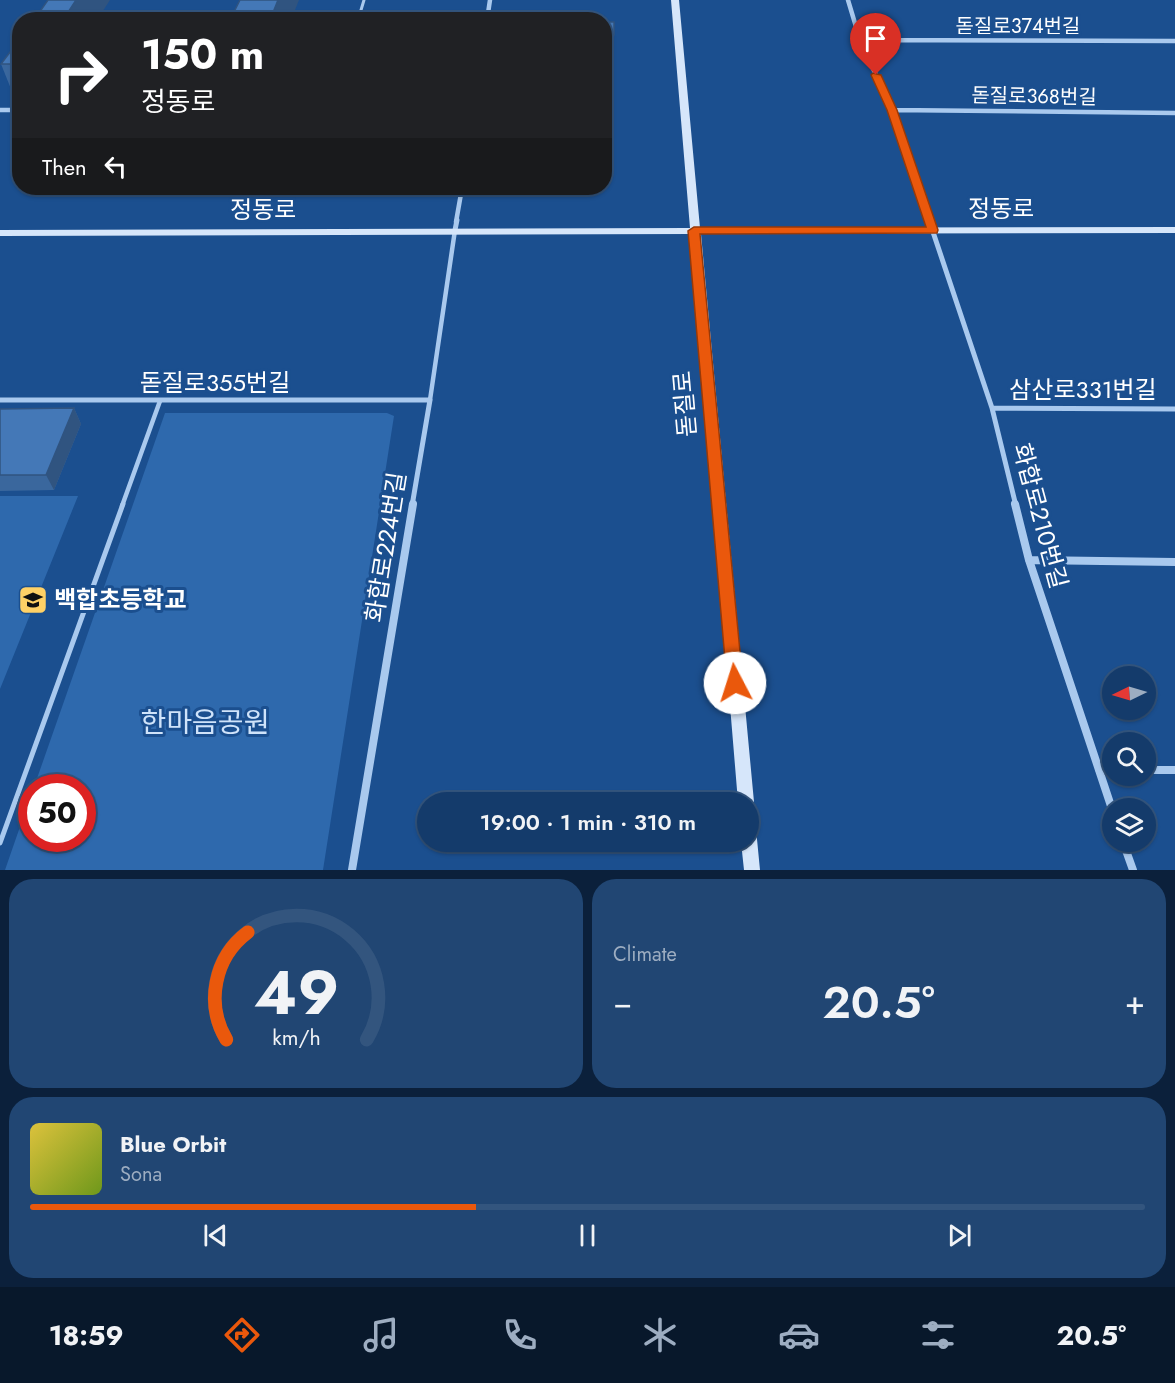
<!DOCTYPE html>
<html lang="en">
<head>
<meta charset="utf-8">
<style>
  body { margin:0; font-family:Jost,"Noto Sans KR",sans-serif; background:#214673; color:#f1f3f6; height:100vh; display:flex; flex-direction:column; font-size:22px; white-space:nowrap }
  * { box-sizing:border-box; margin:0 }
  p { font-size:20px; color:#9dadc1 }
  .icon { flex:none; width:33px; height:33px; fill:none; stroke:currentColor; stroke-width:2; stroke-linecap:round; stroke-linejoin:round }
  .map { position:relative; height:870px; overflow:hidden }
  .drawer { display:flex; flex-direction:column; gap:9px; padding:9px; background:#0b203b; flex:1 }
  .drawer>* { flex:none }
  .top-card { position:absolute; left:12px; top:12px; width:600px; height:183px; border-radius:24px; box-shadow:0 2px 4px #0004,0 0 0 2px #33557e; background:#202124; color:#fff; overflow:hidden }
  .needle { width:39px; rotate:265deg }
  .tools { position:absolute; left:1102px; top:666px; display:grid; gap:12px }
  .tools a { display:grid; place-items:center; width:54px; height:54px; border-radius:50%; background:#143b6b; box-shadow:0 2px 4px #0004,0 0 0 2px #33557e; font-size:30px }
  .speed { position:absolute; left:18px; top:774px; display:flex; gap:12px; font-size:30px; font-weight:700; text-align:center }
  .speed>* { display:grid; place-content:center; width:78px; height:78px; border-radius:50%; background:#143b6b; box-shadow:0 2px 4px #0004,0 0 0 2px #33557e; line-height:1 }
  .speed .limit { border:9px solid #d22; background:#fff; color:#111 }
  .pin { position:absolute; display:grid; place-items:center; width:51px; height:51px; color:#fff; margin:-62px -26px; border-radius:50% 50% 50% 0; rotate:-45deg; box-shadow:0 0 6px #0007 }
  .pin .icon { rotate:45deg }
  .me { position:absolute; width:66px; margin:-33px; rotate:355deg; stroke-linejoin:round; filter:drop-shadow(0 0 4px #0008) }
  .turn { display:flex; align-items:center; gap:21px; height:126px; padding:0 30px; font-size:27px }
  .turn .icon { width:78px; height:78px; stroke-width:2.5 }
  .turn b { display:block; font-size:42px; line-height:51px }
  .then { display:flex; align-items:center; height:57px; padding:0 30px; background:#0003; gap:12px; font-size:22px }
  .big { font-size:45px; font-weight:600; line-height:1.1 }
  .drawer .widget { flex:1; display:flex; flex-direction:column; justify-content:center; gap:9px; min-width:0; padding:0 21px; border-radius:24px; background:#214673 }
  .drawer .dial { align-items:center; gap:0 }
  .dial svg { height:156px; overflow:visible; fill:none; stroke:#33557e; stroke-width:7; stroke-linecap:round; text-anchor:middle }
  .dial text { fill:#f1f3f6; stroke:none }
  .song { display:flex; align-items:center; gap:18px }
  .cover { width:72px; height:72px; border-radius:9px; background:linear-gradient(135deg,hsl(50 70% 55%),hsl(80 70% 35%)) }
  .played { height:6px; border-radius:3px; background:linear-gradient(90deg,#ea580c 40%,#33557e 40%) }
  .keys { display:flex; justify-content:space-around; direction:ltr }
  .heat { display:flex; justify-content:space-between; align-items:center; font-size:33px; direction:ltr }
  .drawer .tiles { flex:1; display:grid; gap:9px; grid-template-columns:1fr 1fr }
  .widget:last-child { grid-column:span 2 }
  .trip { position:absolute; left:417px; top:792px; width:342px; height:60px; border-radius:30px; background:#143b6b; box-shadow:0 2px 4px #0004,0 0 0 2px #33557e; font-weight:600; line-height:60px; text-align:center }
  .menu { display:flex; height:96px; justify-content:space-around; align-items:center; background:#08182b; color:#9dadc1 }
  .menu .icon { width:42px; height:42px }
  .menu .active { color:#ea580c }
  .menu b { font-size:27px; color:#f1f3f6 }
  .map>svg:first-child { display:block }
  .green { fill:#2e69ad }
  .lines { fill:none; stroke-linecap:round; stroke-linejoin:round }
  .lane-far2 { stroke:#a9c9ee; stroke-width:3 }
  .lane-far1 { stroke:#a9c9ee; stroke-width:4.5 }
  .lane { stroke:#a9c9ee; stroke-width:5 }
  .street-far2 { stroke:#a9c9ee; stroke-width:4.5 }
  .street-far1 { stroke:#a9c9ee; stroke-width:5 }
  .street { stroke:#a9c9ee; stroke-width:8 }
  .secondary { fill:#d6e6fa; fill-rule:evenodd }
  .wall { fill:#3a679d }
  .shaded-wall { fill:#305480 }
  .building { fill:#4478b7; stroke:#305480; stroke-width:1.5 }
  .route { fill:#ea580c; stroke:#983908; stroke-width:1.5 }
  .labels { text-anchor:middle; stroke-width:6; stroke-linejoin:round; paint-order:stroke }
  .far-street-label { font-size:20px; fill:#fff; stroke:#1b4f8f }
  .street-label { font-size:24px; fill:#fff; stroke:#1b4f8f }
  .poi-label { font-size:24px; font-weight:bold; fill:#fff; stroke:#1b4f8f; text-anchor:start }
  .near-park-label { font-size:28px; fill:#cfe3fa; stroke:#1b4f8f }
</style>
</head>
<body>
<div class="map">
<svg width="1175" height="870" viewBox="0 0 1175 870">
  <rect width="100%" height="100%" fill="#1b4f8f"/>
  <!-- green -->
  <path class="green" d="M165 413H387L394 416 323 870H5L31 795 32 838H82V788L34 787Z
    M0 496H78L0 689Z"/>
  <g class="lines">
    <!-- lane-far2 -->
    <path class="lane-far2" d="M358 20 364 0"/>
    <!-- lane-far1 -->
    <path class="lane-far1" d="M430 400 455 230
      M122 506 160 401"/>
    <!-- lane -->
    <path class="lane" d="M0 843 123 504"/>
    <!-- street-far2 -->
    <path class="street-far2" d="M848 0 860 40 892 110 929 222
      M487 20 490 0
      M860 40 1175 41
      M0 110H20
      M892 110 1175 113
      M456 222 462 188"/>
    <!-- street-far1 -->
    <path class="street-far1" d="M929 220 992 408 1016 506
      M455 230 457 220
      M0 400H430L412 506
      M992 408 1175 409"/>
    <!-- street -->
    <path class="street" d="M1015 504 1029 560 1113 812
      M1029 560 1175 562
      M1099 770H1113
      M1146 770H1175
      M1123 842 1133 870
      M352 870 413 504"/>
    <!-- secondary -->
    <path class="secondary" d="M671 0H679L700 228 1175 227V233L701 234 754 802 752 807 748 808V802H738L691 234 0 236V230L690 228Z
      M748 821 754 824 756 829 760 870H744L741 842H748Z"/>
  </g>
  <!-- wall -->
  <path class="wall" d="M604 22H614L613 68H604Z
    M20 39V99H15L1 64Z
    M74 408 81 424 54 490 0 491V409Z"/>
  <!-- shaded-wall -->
  <path class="shaded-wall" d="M76 0H110L97 20H63Z
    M278 0H299L291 20H270Z
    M74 408 81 424 54 490 46 475Z"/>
  <!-- building -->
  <path class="building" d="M48 0H76L63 20H34Z
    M240 0H278L270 20H230Z
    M604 22H614V35H604Z
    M20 39V64H1Z
    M74 408 46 475H0V409Z"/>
  <!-- route -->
  <path class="route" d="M873 73 881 75 897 110 938 230 937 233 700 234 743 683 741 689 735 691 729 689 727 683 688 231 694 227H926L887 110 871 75Z"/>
  <!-- icons -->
  <defs>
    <g id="school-square" transform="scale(1.5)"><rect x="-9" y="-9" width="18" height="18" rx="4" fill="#ffd166" stroke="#1b4f8f"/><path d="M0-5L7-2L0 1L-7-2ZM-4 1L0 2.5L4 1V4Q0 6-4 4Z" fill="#111"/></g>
  </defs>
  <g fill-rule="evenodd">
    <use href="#school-square" x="33" y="600"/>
  </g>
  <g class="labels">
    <!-- far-street labels -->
    <g class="far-street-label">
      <text x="1018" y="33">돋질로374번길</text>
      <text transform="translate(1034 96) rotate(1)" y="7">돋질로368번길</text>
    </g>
    <!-- street labels -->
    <g class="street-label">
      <text x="1001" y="217">정동로</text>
      <text x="263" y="218">정동로</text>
      <text x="215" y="391">돋질로355번길</text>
      <text x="1083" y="398">삼산로331번길</text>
      <text transform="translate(685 404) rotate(-95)" y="8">돋질로</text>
      <text transform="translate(1040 516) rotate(75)" y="8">화합로210번길</text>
      <text transform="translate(386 547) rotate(-81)" y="8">화합로224번길</text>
    </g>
    <!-- poi labels -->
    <g class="poi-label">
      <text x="54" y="608">백합초등학교</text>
    </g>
    <!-- near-park labels -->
    <g class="near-park-label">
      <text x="205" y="732">한마음공원</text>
    </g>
  </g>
</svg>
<div class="tools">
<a><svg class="needle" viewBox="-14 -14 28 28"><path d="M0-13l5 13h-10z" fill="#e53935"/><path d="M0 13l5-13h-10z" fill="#9dadc1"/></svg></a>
<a><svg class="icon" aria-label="search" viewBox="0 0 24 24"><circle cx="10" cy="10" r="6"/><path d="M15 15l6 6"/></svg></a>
<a><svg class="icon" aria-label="layers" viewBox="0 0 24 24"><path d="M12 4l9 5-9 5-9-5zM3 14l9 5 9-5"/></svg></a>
</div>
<div class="speed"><div class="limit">50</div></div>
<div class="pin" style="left:876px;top:75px;background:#d93025"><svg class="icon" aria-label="arrive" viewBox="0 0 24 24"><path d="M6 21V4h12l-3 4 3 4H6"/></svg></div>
<svg class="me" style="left:735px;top:683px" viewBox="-20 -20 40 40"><circle r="19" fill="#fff"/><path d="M0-13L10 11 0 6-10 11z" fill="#ea580c"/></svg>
<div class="trip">19:00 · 1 min · 310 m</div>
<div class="top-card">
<div class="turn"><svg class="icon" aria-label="right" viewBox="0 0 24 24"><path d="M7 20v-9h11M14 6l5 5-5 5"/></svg><div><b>150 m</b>정동로</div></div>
<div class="then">Then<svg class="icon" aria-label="left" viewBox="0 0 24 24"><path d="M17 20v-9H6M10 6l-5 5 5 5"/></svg></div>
</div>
</div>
<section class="drawer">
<div class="tiles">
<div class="widget dial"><svg viewBox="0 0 100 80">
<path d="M14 69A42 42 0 1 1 86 69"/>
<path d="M14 69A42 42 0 0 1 25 14" stroke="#ea580c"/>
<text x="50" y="56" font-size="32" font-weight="700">49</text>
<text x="50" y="72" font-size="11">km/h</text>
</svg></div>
<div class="widget"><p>Climate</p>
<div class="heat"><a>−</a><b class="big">20.5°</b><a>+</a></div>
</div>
<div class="widget">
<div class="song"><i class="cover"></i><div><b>Blue Orbit</b><p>Sona</p></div></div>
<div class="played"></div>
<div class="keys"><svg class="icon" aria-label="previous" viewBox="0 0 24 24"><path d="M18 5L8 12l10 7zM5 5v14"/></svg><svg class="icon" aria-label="pause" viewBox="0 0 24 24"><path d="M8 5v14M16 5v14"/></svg><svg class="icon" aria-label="next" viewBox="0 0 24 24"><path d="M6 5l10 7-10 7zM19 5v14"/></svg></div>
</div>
</div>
</section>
<nav class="menu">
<b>18:59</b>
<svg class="icon active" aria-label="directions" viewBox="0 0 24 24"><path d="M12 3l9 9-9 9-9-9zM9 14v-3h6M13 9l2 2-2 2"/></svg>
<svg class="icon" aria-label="music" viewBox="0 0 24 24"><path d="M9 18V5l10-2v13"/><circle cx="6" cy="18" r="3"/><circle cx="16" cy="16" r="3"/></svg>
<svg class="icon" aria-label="phone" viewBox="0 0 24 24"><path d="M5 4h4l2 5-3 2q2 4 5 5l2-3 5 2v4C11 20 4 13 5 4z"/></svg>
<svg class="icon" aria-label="climate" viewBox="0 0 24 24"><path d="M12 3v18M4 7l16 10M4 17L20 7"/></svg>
<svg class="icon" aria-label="car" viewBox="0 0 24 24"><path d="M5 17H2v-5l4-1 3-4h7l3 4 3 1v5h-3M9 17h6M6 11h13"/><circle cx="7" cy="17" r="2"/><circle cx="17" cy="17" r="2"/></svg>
<svg class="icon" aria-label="filters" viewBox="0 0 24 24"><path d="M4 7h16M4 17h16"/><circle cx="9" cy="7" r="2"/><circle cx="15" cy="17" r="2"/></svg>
<b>20.5°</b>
</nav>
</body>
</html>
